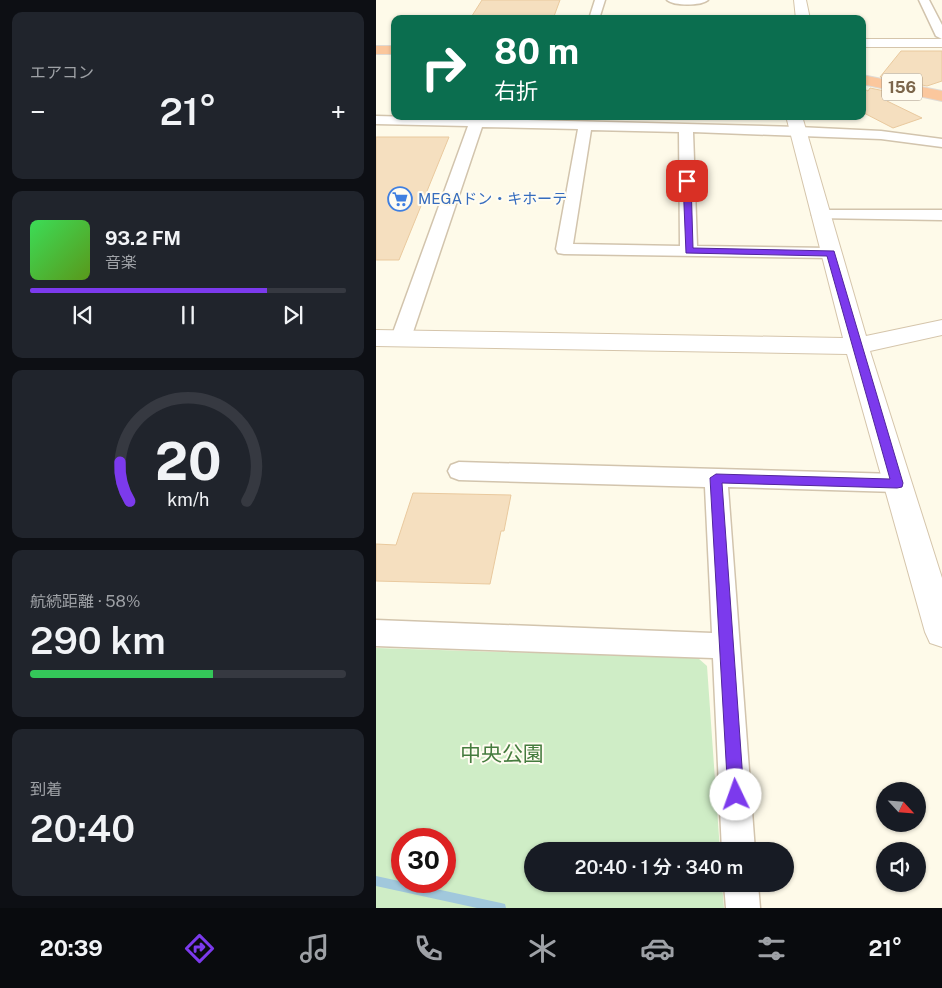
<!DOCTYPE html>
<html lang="ja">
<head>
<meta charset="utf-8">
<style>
  body { margin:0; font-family:"Public Sans","Noto Sans JP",sans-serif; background:#20242c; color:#f1f3f6; height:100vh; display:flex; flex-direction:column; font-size:19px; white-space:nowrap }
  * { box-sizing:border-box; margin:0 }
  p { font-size:16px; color:#9ea1a6 }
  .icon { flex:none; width:28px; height:28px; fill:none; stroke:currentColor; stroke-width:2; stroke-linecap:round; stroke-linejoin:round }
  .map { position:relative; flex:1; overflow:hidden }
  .side { display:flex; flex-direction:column; gap:12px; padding:12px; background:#0d0f14; width:376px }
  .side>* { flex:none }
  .guide { position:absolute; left:15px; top:15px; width:475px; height:105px; border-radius:10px; box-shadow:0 1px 4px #0004; background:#0b6e4f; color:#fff; overflow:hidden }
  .needle { width:32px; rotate:116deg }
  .controls { position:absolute; left:500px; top:782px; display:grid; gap:10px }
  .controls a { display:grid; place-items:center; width:50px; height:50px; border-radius:50%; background:#171b24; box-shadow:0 1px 4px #0004; font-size:25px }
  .speed { position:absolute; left:15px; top:828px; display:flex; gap:10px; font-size:25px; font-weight:700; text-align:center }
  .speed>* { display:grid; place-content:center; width:65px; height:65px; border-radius:50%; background:#171b24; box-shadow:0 1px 4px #0004; line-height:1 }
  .speed .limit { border:8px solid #d22; background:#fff; color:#111 }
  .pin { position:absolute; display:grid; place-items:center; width:42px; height:42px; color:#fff; margin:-21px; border-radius:10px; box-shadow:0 2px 8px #0006 }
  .me { position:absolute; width:55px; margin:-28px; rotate:357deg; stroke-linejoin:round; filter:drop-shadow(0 0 4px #0008) }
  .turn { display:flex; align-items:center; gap:18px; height:105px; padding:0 20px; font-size:22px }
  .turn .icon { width:65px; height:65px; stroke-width:2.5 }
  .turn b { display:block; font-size:35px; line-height:42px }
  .big { font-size:38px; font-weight:600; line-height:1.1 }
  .side .tile { flex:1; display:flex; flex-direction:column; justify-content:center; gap:8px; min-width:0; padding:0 18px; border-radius:10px; background:#20242c }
  .side .dial { align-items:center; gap:0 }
  .dial svg { height:130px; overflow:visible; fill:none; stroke:#363941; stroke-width:7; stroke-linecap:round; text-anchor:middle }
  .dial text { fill:#f1f3f6; stroke:none }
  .song { display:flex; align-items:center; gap:15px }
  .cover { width:60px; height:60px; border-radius:8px; background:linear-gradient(135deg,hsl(130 70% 55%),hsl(90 70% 35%)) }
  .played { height:5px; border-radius:2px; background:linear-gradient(90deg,#7c3aed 75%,#363941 75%) }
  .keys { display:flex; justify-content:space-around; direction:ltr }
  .heat { display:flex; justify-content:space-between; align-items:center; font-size:28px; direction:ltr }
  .charge { height:8px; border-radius:4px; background:linear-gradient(90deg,#34c759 58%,#363941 0) }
  .trip { position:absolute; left:148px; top:842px; width:270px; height:50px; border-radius:25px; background:#171b24; box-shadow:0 1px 4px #0004; font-weight:600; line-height:50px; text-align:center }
  .menu { display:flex; height:80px; justify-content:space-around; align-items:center; background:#090b0e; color:#9ea1a6 }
  .menu .icon { width:35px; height:35px }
  .menu .active { color:#7c3aed }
  .menu b { font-size:22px; color:#f1f3f6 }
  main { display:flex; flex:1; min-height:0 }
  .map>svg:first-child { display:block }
  .green { fill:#cfedc6; fill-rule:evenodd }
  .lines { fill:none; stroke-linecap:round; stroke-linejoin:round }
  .stream { fill:#a1c8dc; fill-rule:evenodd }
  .building { fill:#f5dfbf; stroke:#e9c99e }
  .street-casing { stroke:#d2c4ad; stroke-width:3 }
  .secondary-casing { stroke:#d5c5ab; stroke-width:2 }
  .highway-casing { stroke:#dfdad4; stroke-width:2 }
  .street { fill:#fff; fill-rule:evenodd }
  .secondary { fill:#fff; fill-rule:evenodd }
  .highway { fill:#fbc79d; fill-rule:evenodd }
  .route { fill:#7c3aed; stroke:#51269a }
  .labels { text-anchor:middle; stroke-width:4; stroke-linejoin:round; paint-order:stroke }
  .far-shop-label { font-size:15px; fill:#366cbe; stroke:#fffcf1; text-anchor:start }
  .shield { fill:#fffcf1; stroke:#a3927c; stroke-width:1 }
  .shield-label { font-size:16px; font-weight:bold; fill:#7b654a }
  .near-park-label { font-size:21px; fill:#457b3e; stroke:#fffcf1 }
</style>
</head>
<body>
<main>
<section class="side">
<div class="tile"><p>エアコン</p>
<div class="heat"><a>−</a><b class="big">21°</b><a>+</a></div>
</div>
<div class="tile">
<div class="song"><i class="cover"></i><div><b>93.2 FM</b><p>音楽</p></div></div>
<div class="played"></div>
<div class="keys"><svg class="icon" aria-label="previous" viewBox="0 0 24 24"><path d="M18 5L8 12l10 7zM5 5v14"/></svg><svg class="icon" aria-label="pause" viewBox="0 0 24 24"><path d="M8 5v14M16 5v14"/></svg><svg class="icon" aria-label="next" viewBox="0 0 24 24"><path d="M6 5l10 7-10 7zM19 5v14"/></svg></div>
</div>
<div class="tile dial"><svg viewBox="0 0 100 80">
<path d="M14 69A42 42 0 1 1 86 69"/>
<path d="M14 69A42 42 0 0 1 8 45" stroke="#7c3aed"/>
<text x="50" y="56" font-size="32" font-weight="700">20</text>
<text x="50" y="72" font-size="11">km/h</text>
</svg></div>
<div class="tile"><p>航続距離 · 58%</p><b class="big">290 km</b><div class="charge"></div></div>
<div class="tile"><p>到着</p><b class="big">20:40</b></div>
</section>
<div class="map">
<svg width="566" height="908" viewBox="0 0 566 908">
  <rect width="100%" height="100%" fill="#fefae9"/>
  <!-- green -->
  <path class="green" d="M0 648 322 658 331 666 344 851H156V884H346L348 908H0ZM26 839H69V881H26Z"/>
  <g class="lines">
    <!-- stream -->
    <path class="stream" d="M0 876 125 903 129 904 130 908H101L0 886Z"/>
  </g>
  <!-- building -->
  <path class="building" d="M106 0H184L177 19H94Z
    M525 51H566V81L551 86 504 77Z
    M486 88 492 91 494 88 528 95 511 101 546 118 517 128 486 112Z
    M0 137H73L23 260H0Z
    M37 493 135 495 128 531H125L114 584 0 581V544L20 545Z"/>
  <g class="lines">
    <!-- street casing -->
    <g class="street-casing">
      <path id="street" d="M219 0H229L223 19H213Z
        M291 0H332C325 6 298 6 291 0Z
        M543 0H553L566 25V39L560 36Z
        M0 116 422 127 505 131 566 139V147L505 139 317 132 321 246 454 248 460 249 463 253 460 257 454 258 188 254 182 253 180 249 202 129 106 127 35 338 32 342 25 344 18 342 15 338 92 126 0 124ZM215 130 303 132 304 246 197 244Z
        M444 210H566V220L438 218 436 215 438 212Z
        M83 462 521 474 529 477 533 483 529 489 521 492 352 487 379 851H346L337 658 0 646V620L336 633 329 487 83 480 75 477 72 471 75 465Z
        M348 884H382L384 908H350Z"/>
    </g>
    <!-- secondary casing -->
    <g class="secondary-casing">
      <path id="secondary" d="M418 0H430L434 19H420Z
        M486 39H566V47H486Z
        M410 116H426L490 336 566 320V335L494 351 566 578V647L554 643 549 632 471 354 0 346V330L467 338Z"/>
    </g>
    <!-- highway casing -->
    <g class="highway-casing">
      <path id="highway" d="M0 46H19V54H0Z
        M486 75 566 91V101L486 84Z"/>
    </g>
    <!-- street -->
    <use href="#street" class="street"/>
    <!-- secondary -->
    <use href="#secondary" class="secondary"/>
    <!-- highway -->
    <use href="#highway" class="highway"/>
  </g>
  <!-- route -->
  <path class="route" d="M311 179 315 181 317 248 458 251 527 483 526 487 521 488 346 483 368 795 366 801 360 803 354 801 352 795 334 478 340 474 514 479 451 256 310 253 307 181Z"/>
  <!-- icons -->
  <defs>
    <g id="supermarket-ring" transform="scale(1.25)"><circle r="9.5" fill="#fffcf1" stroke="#3f7fe0" stroke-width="1.5"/><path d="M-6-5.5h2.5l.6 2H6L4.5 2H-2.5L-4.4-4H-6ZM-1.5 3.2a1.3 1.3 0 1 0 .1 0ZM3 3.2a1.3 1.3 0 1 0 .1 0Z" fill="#3f7fe0"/></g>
  </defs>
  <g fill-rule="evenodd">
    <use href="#supermarket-ring" x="24" y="199"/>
  </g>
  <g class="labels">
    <!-- far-shop labels -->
    <g class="far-shop-label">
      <text x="42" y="204">MEGAドン・キホーテ</text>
    </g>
    <!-- shield labels -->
    <rect class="shield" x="506" y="73.5" width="40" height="27" rx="4"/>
    <g class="shield-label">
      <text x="526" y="93">156</text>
    </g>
    <!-- near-park labels -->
    <g class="near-park-label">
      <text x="126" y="761">中央公園</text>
    </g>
  </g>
</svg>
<div class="controls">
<a><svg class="needle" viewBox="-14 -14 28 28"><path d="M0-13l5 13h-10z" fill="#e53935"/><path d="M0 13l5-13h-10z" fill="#9ea1a6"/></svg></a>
<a><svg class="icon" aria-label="sound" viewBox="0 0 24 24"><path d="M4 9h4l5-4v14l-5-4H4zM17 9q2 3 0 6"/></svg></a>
</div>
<div class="speed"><div class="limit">30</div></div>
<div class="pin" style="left:311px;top:181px;background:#d93025"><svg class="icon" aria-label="arrive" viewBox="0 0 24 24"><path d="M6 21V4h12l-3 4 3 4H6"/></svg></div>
<svg class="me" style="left:360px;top:795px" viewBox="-20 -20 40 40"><circle r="19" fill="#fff"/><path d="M0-13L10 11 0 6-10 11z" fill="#7c3aed"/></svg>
<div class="trip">20:40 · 1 分 · 340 m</div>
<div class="guide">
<div class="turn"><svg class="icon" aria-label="right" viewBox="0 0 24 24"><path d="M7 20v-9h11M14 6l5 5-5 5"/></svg><div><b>80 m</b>右折</div></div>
</div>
</div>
</main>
<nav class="menu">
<b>20:39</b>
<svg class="icon active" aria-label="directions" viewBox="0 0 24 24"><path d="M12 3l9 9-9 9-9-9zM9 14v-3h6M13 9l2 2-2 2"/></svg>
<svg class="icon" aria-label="music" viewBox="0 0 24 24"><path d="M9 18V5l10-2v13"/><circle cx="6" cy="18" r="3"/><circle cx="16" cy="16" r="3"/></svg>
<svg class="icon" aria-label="phone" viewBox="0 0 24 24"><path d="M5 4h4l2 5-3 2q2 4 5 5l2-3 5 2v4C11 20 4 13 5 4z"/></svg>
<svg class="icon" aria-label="climate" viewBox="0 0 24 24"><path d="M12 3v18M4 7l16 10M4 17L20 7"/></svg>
<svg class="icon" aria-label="car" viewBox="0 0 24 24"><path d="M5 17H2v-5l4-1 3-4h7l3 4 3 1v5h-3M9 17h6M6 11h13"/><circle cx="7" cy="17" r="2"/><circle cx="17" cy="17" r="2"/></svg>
<svg class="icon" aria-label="filters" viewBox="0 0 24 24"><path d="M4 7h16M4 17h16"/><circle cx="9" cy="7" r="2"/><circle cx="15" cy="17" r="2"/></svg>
<b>21°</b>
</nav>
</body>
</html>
